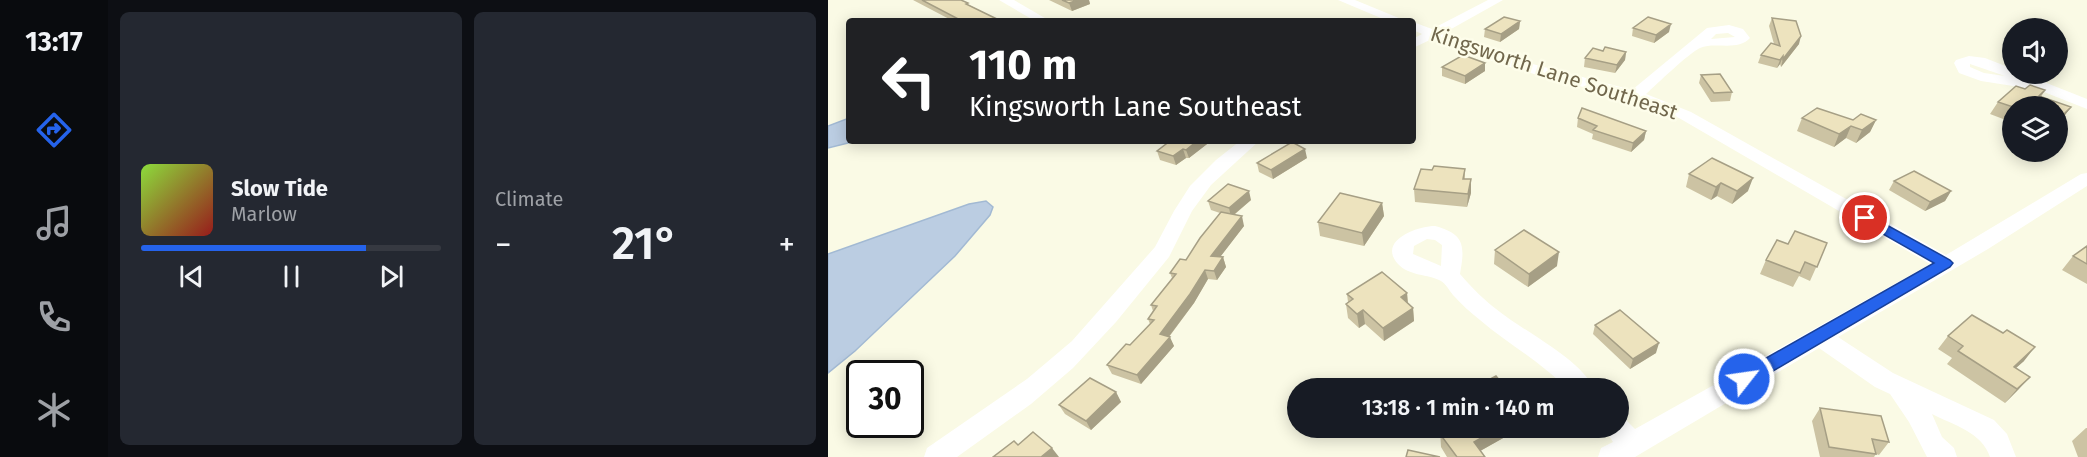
<!DOCTYPE html>
<html lang="en">
<head>
<meta charset="utf-8">
<style>
  body { margin:0; font-family:"Fira Sans",sans-serif; background:#242831; color:#f1f3f6; height:100vh; display:flex; flex-direction:column; font-size:22px; white-space:nowrap }
  * { box-sizing:border-box; margin:0 }
  p { font-size:20px; color:#9ea1a6 }
  .icon { flex:none; width:33px; height:33px; fill:none; stroke:currentColor; stroke-width:2; stroke-linecap:round; stroke-linejoin:round }
  .map { position:relative; flex:1; overflow:hidden }
  .sheet { display:flex; flex-direction:column; gap:12px; padding:12px; background:#0d0f14; width:720px }
  .sheet>* { flex:none }
  .banner { position:absolute; left:18px; top:18px; width:570px; height:126px; border-radius:6px; box-shadow:0 3px 15px #0003; background:#202124; color:#fff; overflow:hidden }
  .fabs { position:absolute; left:1174px; top:18px; display:grid; gap:12px }
  .fabs a { display:grid; place-items:center; width:66px; height:66px; border-radius:50%; background:#171b24; box-shadow:0 3px 15px #0003; font-size:30px }
  .speed { position:absolute; left:18px; top:360px; display:flex; gap:12px; font-size:30px; font-weight:700; text-align:center }
  .speed>* { display:grid; place-content:center; width:78px; height:78px; border-radius:50%; background:#171b24; box-shadow:0 3px 15px #0003; line-height:1 }
  .speed .limit { border:3px solid #111; border-radius:9px; background:#fff; color:#111 }
  .pin { position:absolute; display:grid; place-items:center; width:51px; height:51px; color:#fff; margin:-26px; border:3px solid #fff; border-radius:50%; box-shadow:0 2px 6px #0007 }
  .me { position:absolute; width:66px; margin:-33px; rotate:60deg; stroke-linejoin:round; filter:drop-shadow(0 0 4px #0008) }
  .turn { display:flex; align-items:center; gap:21px; height:126px; padding:0 24px; font-size:27px }
  .turn .icon { width:78px; height:78px; stroke-width:2.5 }
  .turn b { display:block; font-size:42px; line-height:51px }
  .big { font-size:45px; font-weight:600; line-height:1.1 }
  .sheet .widget { flex:1; display:flex; flex-direction:column; justify-content:center; gap:9px; min-width:0; padding:0 21px; border-radius:9px; background:#242831 }
  .song { display:flex; align-items:center; gap:18px }
  .cover { width:72px; height:72px; border-radius:9px; background:linear-gradient(135deg,hsl(90 70% 55%),hsl(0 70% 35%)) }
  .played { height:6px; border-radius:3px; background:linear-gradient(90deg,#2563eb 75%,#363941 75%) }
  .keys { display:flex; justify-content:space-around; direction:ltr }
  .heat { display:flex; justify-content:space-between; align-items:center; font-size:33px; direction:ltr }
  .sheet .tiles { flex:1; display:grid; gap:12px; grid-template-columns:repeat(2,1fr) }
  .trip { position:absolute; left:459px; top:378px; width:342px; height:60px; border-radius:30px; background:#171b24; box-shadow:0 3px 15px #0003; font-weight:600; line-height:60px; text-align:center }
  main { display:flex; flex:1; min-height:0 }
  .tab-bar { display:flex; flex-direction:column; width:108px; justify-content:space-around; align-items:center; background:#090b0e; color:#9ea1a6 }
  .tab-bar .icon { width:42px; height:42px }
  .tab-bar .selected { color:#2563eb }
  .tab-bar b { font-size:27px; color:#f1f3f6 }
  .map>svg:first-child { display:block }
  .water { fill:#bbcde2; stroke:#a2b9d3; stroke-width:1.5 }
  .lines { fill:none; stroke-linecap:round; stroke-linejoin:round }
  .minor { fill:#fff; fill-rule:evenodd }
  .wall { fill:#ccc3a3 }
  .shaded-wall { fill:#a69f85 }
  .building { fill:#ede3be; stroke:#a69f85; stroke-width:1.5 }
  .route { fill:#2563eb; stroke:#184099; stroke-width:1.5 }
  .labels { text-anchor:middle; stroke-width:5; stroke-linejoin:round; paint-order:stroke }
  .street-label { font-size:21px; fill:#71674c; stroke:#fdfdea }
</style>
</head>
<body>
<main>
<nav class="tab-bar">
<b>13:17</b>
<svg class="icon selected" aria-label="directions" viewBox="0 0 24 24"><path d="M12 3l9 9-9 9-9-9zM9 14v-3h6M13 9l2 2-2 2"/></svg>
<svg class="icon" aria-label="music" viewBox="0 0 24 24"><path d="M9 18V5l10-2v13"/><circle cx="6" cy="18" r="3"/><circle cx="16" cy="16" r="3"/></svg>
<svg class="icon" aria-label="phone" viewBox="0 0 24 24"><path d="M5 4h4l2 5-3 2q2 4 5 5l2-3 5 2v4C11 20 4 13 5 4z"/></svg>
<svg class="icon" aria-label="climate" viewBox="0 0 24 24"><path d="M12 3v18M4 7l16 10M4 17L20 7"/></svg>
</nav>
<section class="sheet">
<div class="tiles">
<div class="widget">
<div class="song"><i class="cover"></i><div><b>Slow Tide</b><p>Marlow</p></div></div>
<div class="played"></div>
<div class="keys"><svg class="icon" aria-label="previous" viewBox="0 0 24 24"><path d="M18 5L8 12l10 7zM5 5v14"/></svg><svg class="icon" aria-label="pause" viewBox="0 0 24 24"><path d="M8 5v14M16 5v14"/></svg><svg class="icon" aria-label="next" viewBox="0 0 24 24"><path d="M6 5l10 7-10 7zM19 5v14"/></svg></div>
</div>
<div class="widget"><p>Climate</p>
<div class="heat"><a>−</a><b class="big">21°</b><a>+</a></div>
</div>
</div>
</section>
<div class="map">
<svg width="1259" height="457" viewBox="0 0 1259 457">
  <rect width="100%" height="100%" fill="#fafae5"/>
  <!-- water -->
  <path class="water" d="M21 118V141H28L0 148V126Z
    M158 201 165 207 162 215 127 256 27 351 0 373V254L141 204Z"/>
  <g class="lines">
    <!-- minor -->
    <path class="minor" d="M171 0H186L222 21H207Z
      M510 0H527L578 21H560Z
      M660 0H675L616 33 682 58 804 90 879 28 901 25 915 29 922 38C909 52 887 41 872 48 861 53 829 84 818 94L863 112 1118 255 1253 174 1259 173V186L1160 249 1010 337 1065 373 1166 420 1179 434 1188 457H1162C1154 432 1125 425 1104 414L1114 437 1126 448 1129 457H1099L1081 422 1062 394 1047 387 991 348 807 457H770L773 448 785 442 776 428H790V417L798 420 807 429 1102 264 851 118 802 98 726 80 672 64 606 38 585 48V39L594 34 585 30V22L604 29ZM900 33 907 37 883 39 888 34Z
      M1141 56 1157 58 1185 69V74H1196L1259 99V109L1211 90 1153 81 1131 73 1126 63 1128 60ZM1142 64 1177 76 1156 73 1142 67Z
      M412 141H431L383 185 364 211 341 257 288 322 245 368 203 404 129 457H96L99 448 199 379 244 341 327 247 346 211 362 186 388 160Z
      M607 226C637 234 637 246 632 274 644 288 657 301 672 312 696 331 755 361 765 388H738C712 361 680 344 652 320 642 312 633 304 625 295 621 290 618 284 613 281 600 274 581 276 570 264 549 241 589 226 607 226ZM599 239 607 240 614 245 613 266 585 254 586 246Z"/>
  </g>
  <!-- wall -->
  <path class="wall" d="M85 0H133L141 5 173 21H125Z
    M221 0H261L262 4 244 11Z
    M944 18 971 44 953 67 952 64 949 68 930 63 933 55 946 44 941 26Z
    M692 21 691 29 672 42 656 37 657 29Z
    M805 28 841 32 826 43 804 36Z
    M798 52 797 60 787 73 756 67 757 58Z
    M614 67 657 71 637 84 614 76Z
    M873 75 904 92 902 101 883 102 871 83Z
    M1197 89 1217 90 1213 97 1243 107 1230 124V106H1185V120L1183 122 1162 114 1170 102Z
    M750 118 818 131 816 140 803 152 764 139 765 134 749 127Z
    M974 118 1025 120H1048L1042 132 1028 143 1018 138 1006 147 969 131Z
    M342 141H383L361 158H358L348 165 332 160 329 151Z
    M479 158 445 179 431 172 429 163Z
    M637 169V179H643V193L639 207 587 202 586 189 604 170Z
    M861 174 920 191 904 204 889 196 883 200 858 187Z
    M1066 181 1123 191 1117 201 1097 211 1061 190Z
    M423 200 406 215 416 226 392 257H395L398 267 389 280 380 279 366 303 341 337 346 346 313 384 284 374 279 365 302 345 322 324 320 319 325 311 323 305 344 278 342 273 358 260 392 213 383 210 380 201Z
    M554 203 556 216 536 246 492 236 490 222Z
    M999 243 982 281 971 276 965 287 932 274 938 260 960 244Z
    M1259 246V284L1234 270 1245 256Z
    M667 250 729 266 700 287 666 264Z
    M579 293 580 303 585 308 586 321 556 341 537 324 531 328 520 318 518 304 520 302 519 294Z
    M767 325 828 353 802 369 765 334Z
    M1175 333 1196 361 1188 368 1202 377 1177 403 1119 364 1124 358 1110 349 1120 336Z
    M288 392 293 402 263 430 237 414 231 405Z
    M992 408 1061 442 1051 455 1048 454 1046 457H992L984 421Z
    M615 428H693L652 451 657 457H619L613 447 612 429Z
    M1258 428H1259V457H1250L1244 441Z"/>
  <!-- shaded-wall -->
  <path class="shaded-wall" d="M250 0H261L262 4 244 11 241 3Z
    M692 21 691 29 672 42 673 34Z
    M843 24 841 32 826 43 828 35Z
    M973 36 971 44 953 67 955 59Z
    M798 52 797 60 787 73 789 65Z
    M955 56 952 64 949 68 952 60Z
    M657 63V71L637 84V76Z
    M1243 107 1234 119 1230 124V121L1232 118Z
    M1048 120 1042 132 1028 143 1034 130Z
    M1023 126 1018 138 1006 147 1011 134Z
    M818 131 816 140 803 152 805 143Z
    M369 141H383L361 158 358 150Z
    M355 149 358 158 348 165 345 156Z
    M477 149 479 158 445 179 443 170Z
    M925 178 920 191 904 204 909 191Z
    M643 179V193L639 207 640 194Z
    M893 183 889 196 883 200 888 187Z
    M421 191 423 200 403 217 401 208Z
    M1123 191 1117 201 1097 211 1102 202Z
    M554 203 556 216 536 246 534 233Z
    M414 216 416 226 386 265 383 256Z
    M731 252 729 266 700 287 701 274Z
    M395 257 398 267 389 280 386 271Z
    M377 270 380 279 366 303 336 343 332 334Z
    M579 293 580 307 573 297Z
    M585 308 586 321 556 341 555 328Z
    M535 310 537 324 531 328 529 314Z
    M342 337 346 346 313 384 309 375Z
    M831 343 828 353 802 369 805 359Z
    M1207 347 1196 361 1174 380 1186 367Z
    M1202 377 1190 390 1177 403 1189 389Z
    M288 392 293 402 263 430 258 421Z
    M671 428H693L645 455 646 442Z
    M224 448 231 457H213Z"/>
  <!-- building -->
  <path class="building" d="M94 0H133L140 3 138 4 173 21H134Z
    M234 0H250L241 3Z
    M676 17 692 21 673 34 657 29Z
    M820 17 843 24 828 35 805 28Z
    M944 18 968 21 973 36 955 59V56L952 60 933 55 943 43 952 46Z
    M777 47 798 52 789 65 757 58 765 48 775 51Z
    M635 55 657 63 637 76 614 67Z
    M892 74 904 92 886 93 873 75Z
    M1202 85 1217 90 1211 96 1243 107 1232 118 1230 117V106H1201L1196 105 1193 106H1185V107L1170 102 1188 86 1197 89Z
    M754 108 818 131 805 143 765 130 769 126 750 118Z
    M989 108 1025 120 1033 114 1048 120 1034 130 1023 126 1011 134 974 118Z
    M342 141H369L358 150 355 149 345 156 329 151Z
    M464 142 477 149 443 170 429 163Z
    M884 158 925 178 909 191 893 183 888 187 861 174Z
    M606 166 637 169 635 179H643L640 194 586 189 593 169 604 170Z
    M1086 171 1123 191 1102 202 1066 181Z
    M400 184 421 191 401 208 380 201Z
    M512 193 554 203 534 233 490 222Z
    M393 212 414 216 383 256 395 257 386 271 377 270 362 294 332 334 342 337 309 375 279 365 298 344 302 345 326 320 320 319 329 306 323 305 348 274 342 273 352 259 358 260 372 238Z
    M696 230 731 252 701 274 667 250Z
    M967 231 999 243 989 267 977 262 972 273 938 260 949 240 960 244Z
    M1259 246V264L1245 256Z
    M554 272 579 293 573 297 585 308 555 328 535 310 529 314 518 304 525 299 519 294Z
    M792 310 831 343 805 359 767 325Z
    M1144 315 1175 333 1179 330 1207 347 1186 367 1202 377 1189 389 1130 351 1135 346 1120 336Z
    M668 376 678 388H645Z
    M262 378 288 392 258 421 231 405Z
    M992 408 1053 416 1061 442 1044 439 1048 454 1001 447Z
    M615 428H671L646 442 657 457H629L612 434V429Z
    M205 432 224 448 213 457H165L186 441 190 445Z
    M580 450 612 457H578Z"/>
  <!-- route -->
  <path class="route" d="M1037 213 1122 260 1125 263 1122 267 923 384 916 386 910 384 908 379 910 374 1106 263 1032 221 1030 218Z"/>
  <g class="labels">
    <!-- street labels -->
    <g class="street-label">
      <text transform="translate(726 73) rotate(18)" y="7">Kingsworth Lane Southeast</text>
    </g>
  </g>
</svg>
<div class="fabs">
<a><svg class="icon" aria-label="sound" viewBox="0 0 24 24"><path d="M4 9h4l5-4v14l-5-4H4zM17 9q2 3 0 6"/></svg></a>
<a><svg class="icon" aria-label="layers" viewBox="0 0 24 24"><path d="M12 4l9 5-9 5-9-5zM3 14l9 5 9-5"/></svg></a>
</div>
<div class="speed"><div class="limit">30</div></div>
<div class="pin" style="left:1037px;top:218px;background:#d93025"><svg class="icon" aria-label="arrive" viewBox="0 0 24 24"><path d="M6 21V4h12l-3 4 3 4H6"/></svg></div>
<svg class="me" style="left:916px;top:379px" viewBox="-20 -20 40 40"><circle r="17" fill="#2563eb" stroke="#fff" stroke-width="3"/><path d="M0-11L8 9 0 5-8 9z" fill="#fff"/></svg>
<div class="trip">13:18 · 1 min · 140 m</div>
<div class="banner">
<div class="turn"><svg class="icon" aria-label="left" viewBox="0 0 24 24"><path d="M17 20v-9H6M10 6l-5 5 5 5"/></svg><div><b>110 m</b>Kingsworth Lane Southeast</div></div>
</div>
</div>
</main>
</body>
</html>
